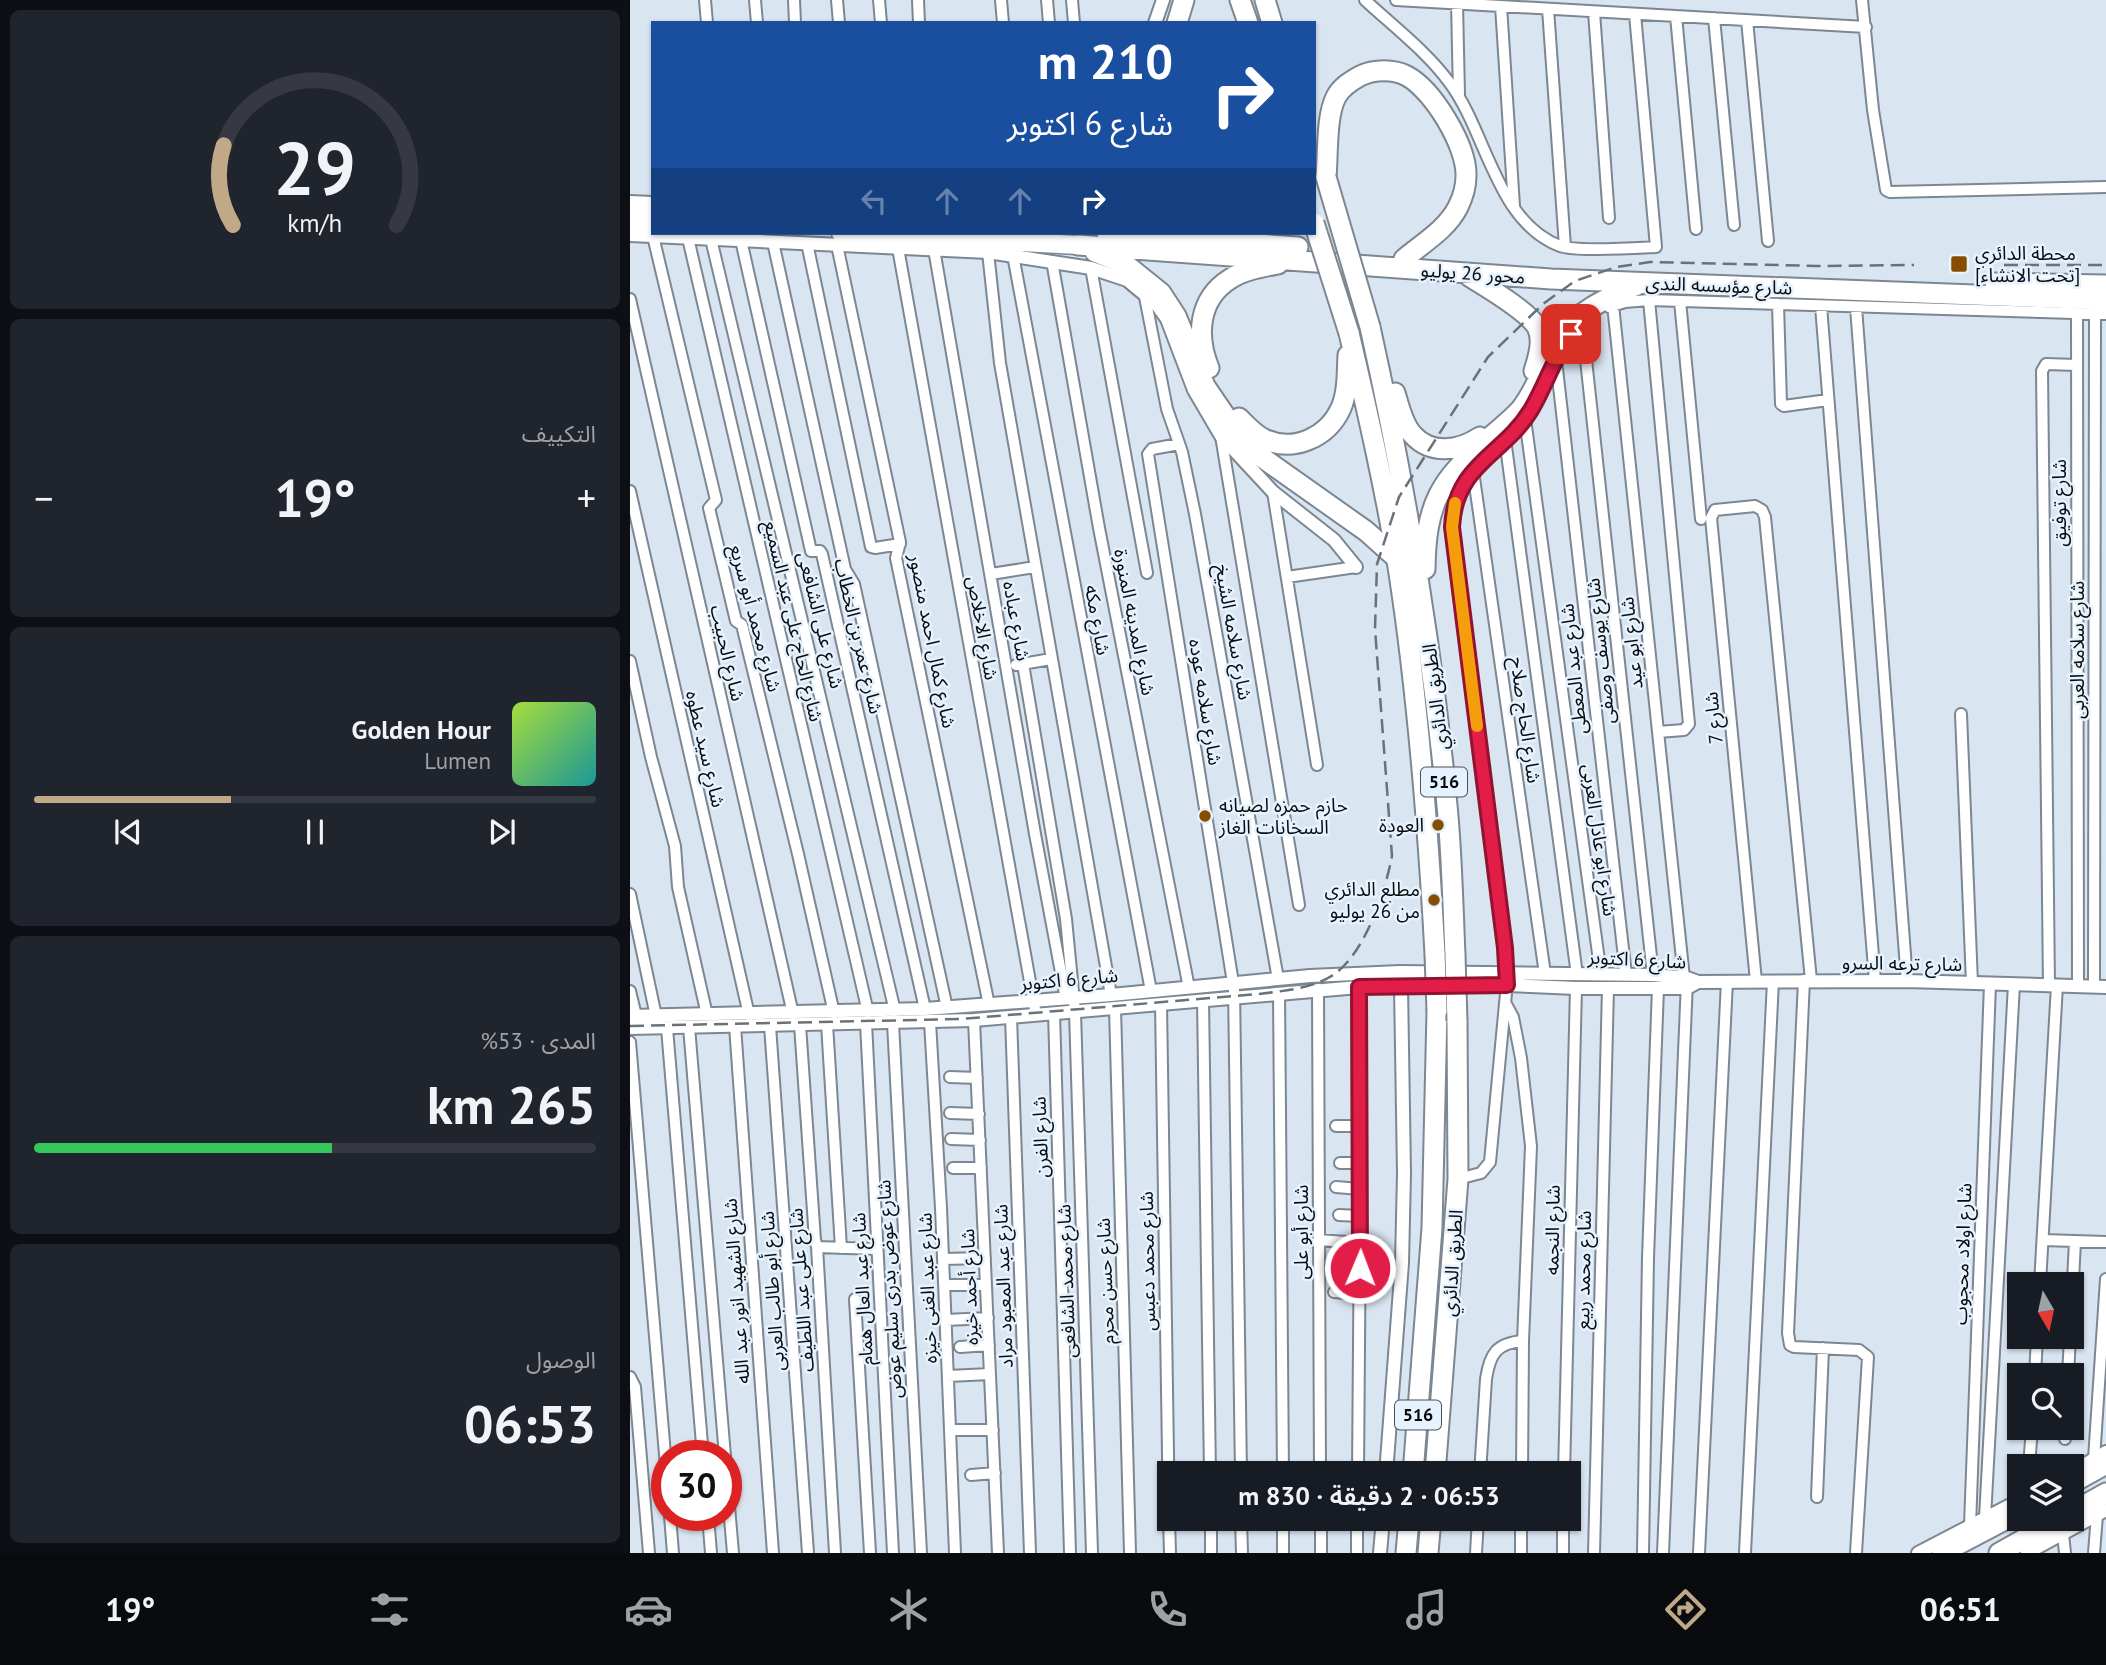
<!DOCTYPE html>
<html lang="ar">
<head>
<meta charset="utf-8">
<style>
  body { margin:0; font-family:"PT Sans","Noto Sans Arabic",sans-serif; background:#20242c; color:#f1f3f6; direction:rtl; height:100vh; display:flex; flex-direction:column; font-size:26px; white-space:nowrap }
  * { box-sizing:border-box; margin:0 }
  p { font-size:23px; color:#9ea1a6 }
  .icon { flex:none; width:38px; height:38px; fill:none; stroke:currentColor; stroke-width:2; stroke-linecap:round; stroke-linejoin:round }
  .map { position:relative; flex:1; overflow:hidden; direction:ltr }
  .drawer { display:flex; flex-direction:column; gap:10px; padding:10px; background:#0d0f14; width:630px }
  .drawer>* { flex:none }
  .guide { position:absolute; left:21px; top:21px; width:665px; height:214px; border-radius:0px; box-shadow:0 2px 5px #0004; direction:rtl; background:#1a4fa0; color:#fff; overflow:hidden }
  .needle { width:46px; rotate:171deg }
  .controls { position:absolute; left:1377px; top:1272px; display:grid; gap:14px }
  .controls a { display:grid; place-items:center; width:77px; height:77px; border-radius:0px; background:#171b24; box-shadow:0 2px 5px #0004; font-size:35px }
  .speed { position:absolute; left:21px; top:1440px; display:flex; gap:14px; font-size:35px; font-weight:700; text-align:center }
  .speed>* { display:grid; place-content:center; width:91px; height:91px; border-radius:50%; background:#171b24; box-shadow:0 2px 5px #0004; line-height:1 }
  .speed .limit { border:10px solid #d22; background:#fff; color:#111 }
  .pin { position:absolute; display:grid; place-items:center; width:60px; height:60px; color:#fff; margin:-30px; border-radius:14px; box-shadow:0 4px 10px #0006 }
  .me { position:absolute; width:77px; margin:-38px; rotate:1deg; stroke-linejoin:round; filter:drop-shadow(0 0 5px #0008) }
  .turn { display:flex; align-items:center; gap:24px; height:147px; padding:0 28px; font-size:32px }
  .turn .icon { width:91px; height:91px; stroke-width:2.5 }
  .turn b { display:block; font-size:49px; line-height:60px }
  .lanes { display:flex; align-items:center; height:66px; padding:0 28px; background:#0003; justify-content:center; gap:35px; direction:ltr }
  .lanes .off { opacity:.35 }
  .big { font-size:52px; font-weight:600; line-height:1.1 }
  .drawer .widget { flex:1; display:flex; flex-direction:column; justify-content:center; gap:10px; min-width:0; padding:0 24px; border-radius:10px; background:#20242c }
  .drawer .dial { align-items:center; gap:0 }
  .dial svg { height:182px; overflow:visible; fill:none; stroke:#363941; stroke-width:7; stroke-linecap:round; text-anchor:middle }
  .dial text { fill:#f1f3f6; stroke:none }
  .song { display:flex; align-items:center; gap:21px }
  .cover { width:84px; height:84px; border-radius:10px; background:linear-gradient(135deg,hsl(80 70% 55%),hsl(180 70% 35%)) }
  .played { height:7px; border-radius:4px; background:linear-gradient(90deg,#c1a988 35%,#363941 35%) }
  .keys { display:flex; justify-content:space-around; direction:ltr }
  .heat { display:flex; justify-content:space-between; align-items:center; font-size:38px; direction:ltr }
  .charge { height:10px; border-radius:5px; background:linear-gradient(90deg,#34c759 53%,#363941 0) }
  .trip { position:absolute; left:527px; top:1461px; width:424px; height:70px; border-radius:0px; background:#171b24; box-shadow:0 2px 5px #0004; font-weight:600; line-height:70px; text-align:center; direction:rtl }
  .tab-bar { display:flex; height:112px; justify-content:space-around; align-items:center; background:#090b0e; color:#9ea1a6 }
  .tab-bar .icon { width:49px; height:49px }
  .tab-bar .active { color:#c1a988 }
  .tab-bar b { font-size:32px; color:#f1f3f6 }
  main { display:flex; flex:1; min-height:0 }
  .map>svg:first-child { display:block }
  .lines { fill:none; stroke-linecap:round; stroke-linejoin:round }
  .minor-casing { stroke:#7c8791; stroke-width:14 }
  .tertiary-casing { stroke:#7c8791; stroke-width:16 }
  .trunk-casing { stroke:#7c8791; stroke-width:21 }
  .motorway-casing { stroke:#7c8791; stroke-width:23 }
  .minor { stroke:#fff; stroke-width:10 }
  .tertiary { stroke:#fff; stroke-width:12 }
  .trunk { stroke:#fff; stroke-width:18 }
  .motorway { stroke:#fff; stroke-width:19 }
  .rail { stroke:#6a7279; stroke-width:2.5; stroke-dasharray:14 7; stroke-linecap:butt }
  .motorway-bridge-casing { stroke:#7c8791; stroke-width:23; stroke-linecap:butt }
  .motorway-bridge { stroke:#fff; stroke-width:19 }
  .route-casing { stroke:#92132f; stroke-width:18 }
  .route { stroke:#e11d48; stroke-width:12 }
  .slow { stroke:#f59e0b; stroke-width:12 }
  .poi-dot { fill:#874e02; stroke:#e6f2fe; stroke-width:2.5 }
  .labels { text-anchor:middle; stroke-width:5; stroke-linejoin:round; paint-order:stroke }
  .shield { fill:#e6f2fe; stroke:#4b5157; stroke-width:2 }
  .shield-label { font-size:18px; font-weight:bold; fill:#080c0f }
  .poi-label { font-size:19px; fill:#080c0f; stroke:#e6f2fe; text-anchor:start }
  .street-label { font-size:19px; fill:#080c0f; stroke:#e6f2fe }
</style>
</head>
<body>
<main>
<div class="map">
<svg width="1476" height="1553" viewBox="0 0 1476 1553">
  <rect width="100%" height="100%" fill="#d9e5f1"/>
  <g class="lines">
    <!-- minor casing -->
    <g class="minor-casing">
      <path id="minor" d="M75 0 77 23
        M125 0 127 23
        M164 0 165 23
        M207 0 209 23
        M249 0 251 23
        M288 0 289 23
        M371 0 373 23
        M417 0 419 23
        M442 0 444 23
        M735 0C763 26 796 51 819 82 857 132 866 222 930 246 946 252 1006 248 1026 247L1005 14
        M766 0 1236 27
        M1232 0 1243 110 1256 190 1260 192 1476 187
        M827 3 829 95
        M871 6 884 206
        M918 9 935 247
        M964 12 979 218
        M1046 16 1066 229
        M1084 18 1104 225
        M1117 20 1138 241
        M23 236 86 500 79 508 106 621 112 625 168 854 204 1013
        M58 238 238 1012
        M81 239 265 1011
        M111 240 181 551H190L192 554 295 1009
        M143 242 215 569 224 584 317 1008
        M177 243 241 547 245 548 270 544
        M207 245 270 542 266 558 359 1005
        M268 248 406 1015
        M304 249 405 834 436 999
        M358 252 370 363 481 995
        M383 255 521 991
        M422 261 469 528 559 988
        M461 268 517 573
        M514 292 537 409 552 452 565 514 648 979
        M0 299 163 1014
        M1019 300 1059 724 1054 730 1028 732
        M1050 301 1071 519
        M1148 304 1151 404 1154 406 1198 400
        M983 305 1054 978
        M1191 306 1245 981
        M979 307 995 302 1019 300 1476 314
        M1226 307 1277 981
        M1447 314 1448 986
        M952 323 1023 975
        M926 360 996 975
        M895 419 971 975
        M591 436 669 905
        M875 439 947 975
        M549 444 522 449 518 454 604 989 611 1474
        M843 471 915 974
        M0 491 119 1015
        M643 492 687 765
        M361 574 405 567
        M657 577 726 567
        M0 661 21 757 45 846 48 887 77 1015
        M393 664 436 919 445 1012 462 1553
        M386 665 421 659
        M1331 714 1342 983
        M0 894 27 1021
        M1174 980 1158 1333 1160 1345 1164 1347 1229 1350 1238 1357 1226 1553
        M1126 981 1081 518 1085 510 1125 506 1132 510 1135 517 1181 980
        M1419 985 1412 371 1416 364 1446 365
        M1464 986 1465 314
        M688 989 690 1474
        M0 991 6 1016
        M649 993 653 1474
        M573 1000 580 1474
        M531 1004 539 1518
        M876 1004 883 1017 891 1058 901 1146 893 1341 892 1474
        M485 1008 500 1553
        M424 1013 440 1553
        M381 1017 400 1553
        M344 1020 368 1553
        M300 1022 311 1208 325 1553
        M236 1023 263 1553
        M263 1023 291 1553
        M197 1024 211 1248
        M170 1025 185 1240 187 1247 205 1553
        M105 1026 143 1553
        M140 1026 178 1553
        M59 1027 95 1456
        M37 1028 73 1456
        M0 1042 37 1478
        M320 1077 347 1078
        M320 1113 349 1114
        M706 1126H730
        M321 1139 350 1140
        M710 1163H730
        M323 1168H351
        M828 1179 851 1173 860 1162 878 972 822 527C825 468 870 454 900 411
        M706 1187 730 1189
        M709 1215 730 1216
        M688 1240 730 1243
        M1413 1240 1476 1242
        M187 1247 247 1249
        M313 1259 355 1258
        M1410 1284 1427 985
        M321 1285H356
        M704 1292 729 1294
        M225 1299 240 1553
        M1442 1301 1445 1241
        M316 1320 358 1318
        M330 1347 359 1345
        M318 1376 360 1374
        M1405 1376 1407 1337
        M1438 1376 1440 1337
        M0 1377 5 1387 19 1553
        M320 1430H363
        M1435 1439 1436 1428
        M1464 1459 1476 1279
        M1399 1466 1402 1428
        M96 1472 103 1553
        M728 1474 730 1216 729 987
        M850 1474 856 1379C860 1353 867 1343 893 1341
        M934 1474 946 988
        M341 1475 365 1473
        M1187 1497 1193 1348
        M40 1516 43 1553
        M78 1516 81 1553
        M1355 1518 1384 984
        M539 1519 540 1553
        M581 1519V1553
        M611 1519 612 1553
        M653 1519V1553
        M691 1519V1553
        M1340 1526 1360 984
        M1433 1534 1435 1553
        M727 1553V1519
        M846 1553 848 1519
        M891 1553V1519
        M933 1553V1519
        M964 1553 978 988
        M1013 1553 1018 1258 1028 988
        M1033 1553 1057 981
        M1069 1553 1097 981
        M1115 1553 1143 981
        M1464 1553 1467 1515"/>
    </g>
    <!-- tertiary casing -->
    <g class="tertiary-casing">
      <path id="tertiary" d="M525 23 533 0
        M0 202 23 203
        M0 235 358 252 461 268 497 280 526 304 537 319 564 390 591 436 643 492 704 540 726 567
        M0 1016 295 1009 481 995 680 976 770 972 1023 975 1057 978 1068 982 1277 981 1476 987
        M0 1028 344 1020 729 987 877 985 946 988H1057L1068 982
        M1442 1472 1476 1452
        M756 1474 772 1263 774 1173 771 986
        M750 1553 753 1519
        M1288 1553 1390 1500
        M1397 1553 1476 1510"/>
    </g>
    <!-- trunk casing -->
    <g class="trunk-casing">
      <path id="trunk" d="M0 212 23 213
        M0 225 23 226
        M211 233 448 245"/>
    </g>
    <!-- motorway casing -->
    <g class="motorway-casing">
      <path id="motorway" d="M610 0 618 23
        M635 0 642 23
        M547 23 554 0
        M696 177C698 155 696 116 706 97 711 87 721 81 730 76 744 69 764 69 777 76 803 90 837 146 836 176 836 186 833 197 828 207 817 229 793 243 774 259
        M477 233 668 247
        M448 245 921 279 1476 300
        M465 252 495 264 531 293 546 316 575 386 607 433 627 454 736 531 765 557
        M839 276C856 287 897 310 907 327 914 340 908 358 904 371
        M1365 283 1476 285
        M740 327C776 489 803 651 818 816 822 862 823 909 825 955
        M719 333C737 410 755 488 768 567 788 695 798 825 805 954
        M579 368C566 336 568 299 600 279 613 270 632 267 648 264
        M765 393C769 406 773 425 783 435 801 455 829 451 850 437
        M609 418C617 426 624 434 634 439 664 453 698 437 711 408 718 392 717 372 718 355
        M795 569C796 504 809 481 858 439 869 429 880 421 890 410 908 388 915 359 932 335 949 309 980 297 1007 285
        M783 1474 802 1228 807 1011
        M805 1474 828 1179 827 1021
        M1442 1483 1476 1464
        M1442 1512 1476 1493
        M776 1553 779 1519
        M798 1553 801 1519
        M1312 1553 1390 1512
        M1369 1553 1430 1519"/>
    </g>
    <!-- minor -->
    <use href="#minor" class="minor"/>
    <!-- tertiary -->
    <use href="#tertiary" class="tertiary"/>
    <!-- trunk -->
    <use href="#trunk" class="trunk"/>
    <!-- motorway -->
    <use href="#motorway" class="motorway"/>
    <!-- rail -->
    <path class="rail" d="M1374 265H1476
      M0 1026 331 1019 629 994C652 991 678 989 698 978 733 960 755 893 762 856L745 629 747 564 769 497 858 357 913 304 945 281 986 267 1020 262 1186 266 1284 265"/>
    <!-- motorway-bridge casing -->
    <g class="motorway-bridge-casing">
      <path id="motorway-bridge" d="M696 177 740 327
        M684 223 719 333
        M805 954 807 1011
        M825 955 827 1021"/>
    </g>
    <!-- motorway-bridge -->
    <use href="#motorway-bridge" class="motorway-bridge"/>
  </g>
  <g class="lines">
    <!-- route casing -->
    <g class="route-casing">
      <path id="route" d="M730 1268 729 987 877 985 875 948 822 527C825 464 873 456 901 410 916 385 924 357 941 334"/>
    </g>
    <!-- route -->
    <use href="#route" class="route"/>
    <!-- slow -->
    <path class="slow" d="M825 503 822 527 847 726"/>
  </g>
  <!-- markers -->
  <g class="poi-dot">
    <rect x="1320" y="255" width="18" height="18" rx="3.5"/>
    <circle cx="575" cy="816" r="7"/>
    <circle cx="808" cy="825" r="7"/>
    <circle cx="804" cy="900" r="7"/>
  </g>
  <g class="labels">
    <!-- shield labels -->
    <g class="shield">
      <rect x="791" y="767.5" width="46" height="29" rx="5"/>
      <rect x="765" y="1400.5" width="46" height="29" rx="5"/>
    </g>
    <g class="shield-label">
      <text x="814" y="788">516</text>
      <text x="788" y="1421">516</text>
    </g>
    <!-- poi labels -->
    <g class="poi-label">
      <text x="1345" y="260">محطة الدائري<tspan x="1345" dy="22">[تحت الانشاء]</tspan></text>
      <text x="589" y="812">حازم حمزه لصيانه<tspan x="589" dy="22">السخانات الغاز</tspan></text>
      <text x="794" y="832" text-anchor="end">العودة</text>
      <text x="790" y="896" text-anchor="end">مطلع الدائري<tspan x="790" dy="22">من 26 يوليو</tspan></text>
    </g>
    <!-- street labels -->
    <g class="street-label">
      <text transform="translate(843 273) rotate(4)" y="7">محور 26 يوليو</text>
      <text transform="translate(1089 285) rotate(2)" y="7">شارع مؤسسه الندى</text>
      <text transform="translate(1429 503) rotate(-90)" y="7">شارع توفيق</text>
      <text transform="translate(126 618) rotate(75)" y="7">شارع محمد أبو سريع</text>
      <text transform="translate(191 620) rotate(76)" y="7">شارع على الشافعى</text>
      <text transform="translate(468 620) rotate(80)" y="7">شارع مكه</text>
      <text transform="translate(164 621) rotate(77)" y="7">شارع الحاج على عبد السميع</text>
      <text transform="translate(387 621) rotate(80)" y="7">شارع عباده</text>
      <text transform="translate(505 622) rotate(79)" y="7">شارع المدينه المنورة</text>
      <text transform="translate(353 628) rotate(80)" y="7">شارع الاخلاص</text>
      <text transform="translate(604 632) rotate(80)" y="7">شارع سلامه الشيخ</text>
      <text transform="translate(229 636) rotate(77)" y="7">شارع عمر بن الخطاب</text>
      <text transform="translate(303 641) rotate(79)" y="7">شارع كمال احمد منصور</text>
      <text transform="translate(1001 643) rotate(-96)" y="7">شارع ابو عيد</text>
      <text transform="translate(1447 650) rotate(-90)" y="7">شارع سلامه العربى</text>
      <text transform="translate(970 651) rotate(-96)" y="7">شارع يوسف وصفى</text>
      <text transform="translate(98 653) rotate(77)" y="7">شارع الحبيب</text>
      <text transform="translate(943 669) rotate(-96)" y="7">شارع عبد المعطى</text>
      <text transform="translate(805 697) rotate(-97)" y="7">الطريق الدائري</text>
      <text transform="translate(576 702) rotate(81)" y="7">شارع سلامه عوده</text>
      <text transform="translate(1083 718) rotate(-96)" y="7">شارع 7</text>
      <text transform="translate(896 720) rotate(82)" y="7">شارع الحاج صلاح</text>
      <text transform="translate(76 749) rotate(77)" y="7">شارع سيد عطوه</text>
      <text transform="translate(970 840) rotate(82)" y="7">شارع ابو عادل العربى</text>
      <text transform="translate(1007 959) rotate(3)" y="7">شارع 6 اكتوبر</text>
      <text transform="translate(1272 963) rotate(1)" y="7">شارع ترعه السرو</text>
      <text transform="translate(439 979) rotate(-5)" y="7">شارع 6 اكتوبر</text>
      <text transform="translate(410 1137) rotate(-92)" y="7">شارع الفرن</text>
      <text transform="translate(922 1230) rotate(-89)" y="7">شارع النجمه</text>
      <text transform="translate(671 1232) rotate(-90)" y="7">شارع أبو على</text>
      <text transform="translate(1332 1254) rotate(-88)" y="7">شارع اولاد محجوب</text>
      <text transform="translate(517 1261) rotate(-91)" y="7">شارع محمد دعبس</text>
      <text transform="translate(822 1263) rotate(-86)" y="7">الطريق الدائري</text>
      <text transform="translate(953 1270) rotate(-89)" y="7">شارع محمد ربيع</text>
      <text transform="translate(436 1281) rotate(-92)" y="7">شارع محمد الشافعى</text>
      <text transform="translate(475 1281) rotate(-92)" y="7">شارع حسن محرم</text>
      <text transform="translate(373 1286) rotate(-92)" y="7">شارع عبد المعبود مراد</text>
      <text transform="translate(339 1287) rotate(-92)" y="7">شارع أحمد خيزه</text>
      <text transform="translate(297 1288) rotate(-92)" y="7">شارع عبد الغنى خيزه</text>
      <text transform="translate(232 1289) rotate(-93)" y="7">شارع عبد العال همام</text>
      <text transform="translate(259 1289) rotate(-93)" y="7">شارع عوض بدرى سليم عوض</text>
      <text transform="translate(171 1290) rotate(-94)" y="7">شارع على عبد اللطيف</text>
      <text transform="translate(106 1291) rotate(-94)" y="7">شارع الشهيد انور عبد الله</text>
      <text transform="translate(142 1291) rotate(-94)" y="7">شارع أبو طالب العربى</text>
    </g>
  </g>
</svg>
<div class="controls">
<a><svg class="needle" viewBox="-14 -14 28 28"><path d="M0-13l5 13h-10z" fill="#e53935"/><path d="M0 13l5-13h-10z" fill="#9ea1a6"/></svg></a>
<a><svg class="icon" aria-label="search" viewBox="0 0 24 24"><circle cx="10" cy="10" r="6"/><path d="M15 15l6 6"/></svg></a>
<a><svg class="icon" aria-label="layers" viewBox="0 0 24 24"><path d="M12 4l9 5-9 5-9-5zM3 14l9 5 9-5"/></svg></a>
</div>
<div class="speed"><div class="limit">30</div></div>
<div class="pin" style="left:941px;top:334px;background:#d93025"><svg class="icon" aria-label="arrive" viewBox="0 0 24 24"><path d="M6 21V4h12l-3 4 3 4H6"/></svg></div>
<svg class="me" style="left:730px;top:1268px" viewBox="-20 -20 40 40"><circle r="17" fill="#e11d48" stroke="#fff" stroke-width="3"/><path d="M0-11L8 9 0 5-8 9z" fill="#fff"/></svg>
<div class="trip">06:53 · 2 دقيقة · 830 m</div>
<div class="guide">
<div class="turn"><svg class="icon" aria-label="right" viewBox="0 0 24 24"><path d="M7 20v-9h11M14 6l5 5-5 5"/></svg><div><b>210 m</b>شارع 6 اكتوبر</div></div>
<div class="lanes"><svg class="icon off" aria-label="left" viewBox="0 0 24 24"><path d="M17 20v-9H6M10 6l-5 5 5 5"/></svg><svg class="icon off" aria-label="ahead" viewBox="0 0 24 24"><path d="M12 20V5M6 11l6-6 6 6"/></svg><svg class="icon off" aria-label="ahead" viewBox="0 0 24 24"><path d="M12 20V5M6 11l6-6 6 6"/></svg><svg class="icon" aria-label="right" viewBox="0 0 24 24"><path d="M7 20v-9h11M14 6l5 5-5 5"/></svg></div>
</div>
</div>
<section class="drawer">
<div class="widget dial"><svg viewBox="0 0 100 80">
<path d="M14 69A42 42 0 1 1 86 69"/>
<path d="M14 69A42 42 0 0 1 10 34" stroke="#c1a988"/>
<text x="50" y="56" font-size="32" font-weight="700">29</text>
<text x="50" y="72" font-size="11">km/h</text>
</svg></div>
<div class="widget"><p>التكييف</p>
<div class="heat"><a>−</a><b class="big">19°</b><a>+</a></div>
</div>
<div class="widget">
<div class="song"><i class="cover"></i><div><b>Golden Hour</b><p>Lumen</p></div></div>
<div class="played"></div>
<div class="keys"><svg class="icon" aria-label="previous" viewBox="0 0 24 24"><path d="M18 5L8 12l10 7zM5 5v14"/></svg><svg class="icon" aria-label="pause" viewBox="0 0 24 24"><path d="M8 5v14M16 5v14"/></svg><svg class="icon" aria-label="next" viewBox="0 0 24 24"><path d="M6 5l10 7-10 7zM19 5v14"/></svg></div>
</div>
<div class="widget"><p>المدى · 53%</p><b class="big">265 km</b><div class="charge"></div></div>
<div class="widget"><p>الوصول</p><b class="big">06:53</b></div>
</section>
</main>
<nav class="tab-bar">
<b>06:51</b>
<svg class="icon active" aria-label="directions" viewBox="0 0 24 24"><path d="M12 3l9 9-9 9-9-9zM9 14v-3h6M13 9l2 2-2 2"/></svg>
<svg class="icon" aria-label="music" viewBox="0 0 24 24"><path d="M9 18V5l10-2v13"/><circle cx="6" cy="18" r="3"/><circle cx="16" cy="16" r="3"/></svg>
<svg class="icon" aria-label="phone" viewBox="0 0 24 24"><path d="M5 4h4l2 5-3 2q2 4 5 5l2-3 5 2v4C11 20 4 13 5 4z"/></svg>
<svg class="icon" aria-label="climate" viewBox="0 0 24 24"><path d="M12 3v18M4 7l16 10M4 17L20 7"/></svg>
<svg class="icon" aria-label="car" viewBox="0 0 24 24"><path d="M5 17H2v-5l4-1 3-4h7l3 4 3 1v5h-3M9 17h6M6 11h13"/><circle cx="7" cy="17" r="2"/><circle cx="17" cy="17" r="2"/></svg>
<svg class="icon" aria-label="filters" viewBox="0 0 24 24"><path d="M4 7h16M4 17h16"/><circle cx="9" cy="7" r="2"/><circle cx="15" cy="17" r="2"/></svg>
<b>19°</b>
</nav>
</body>
</html>
